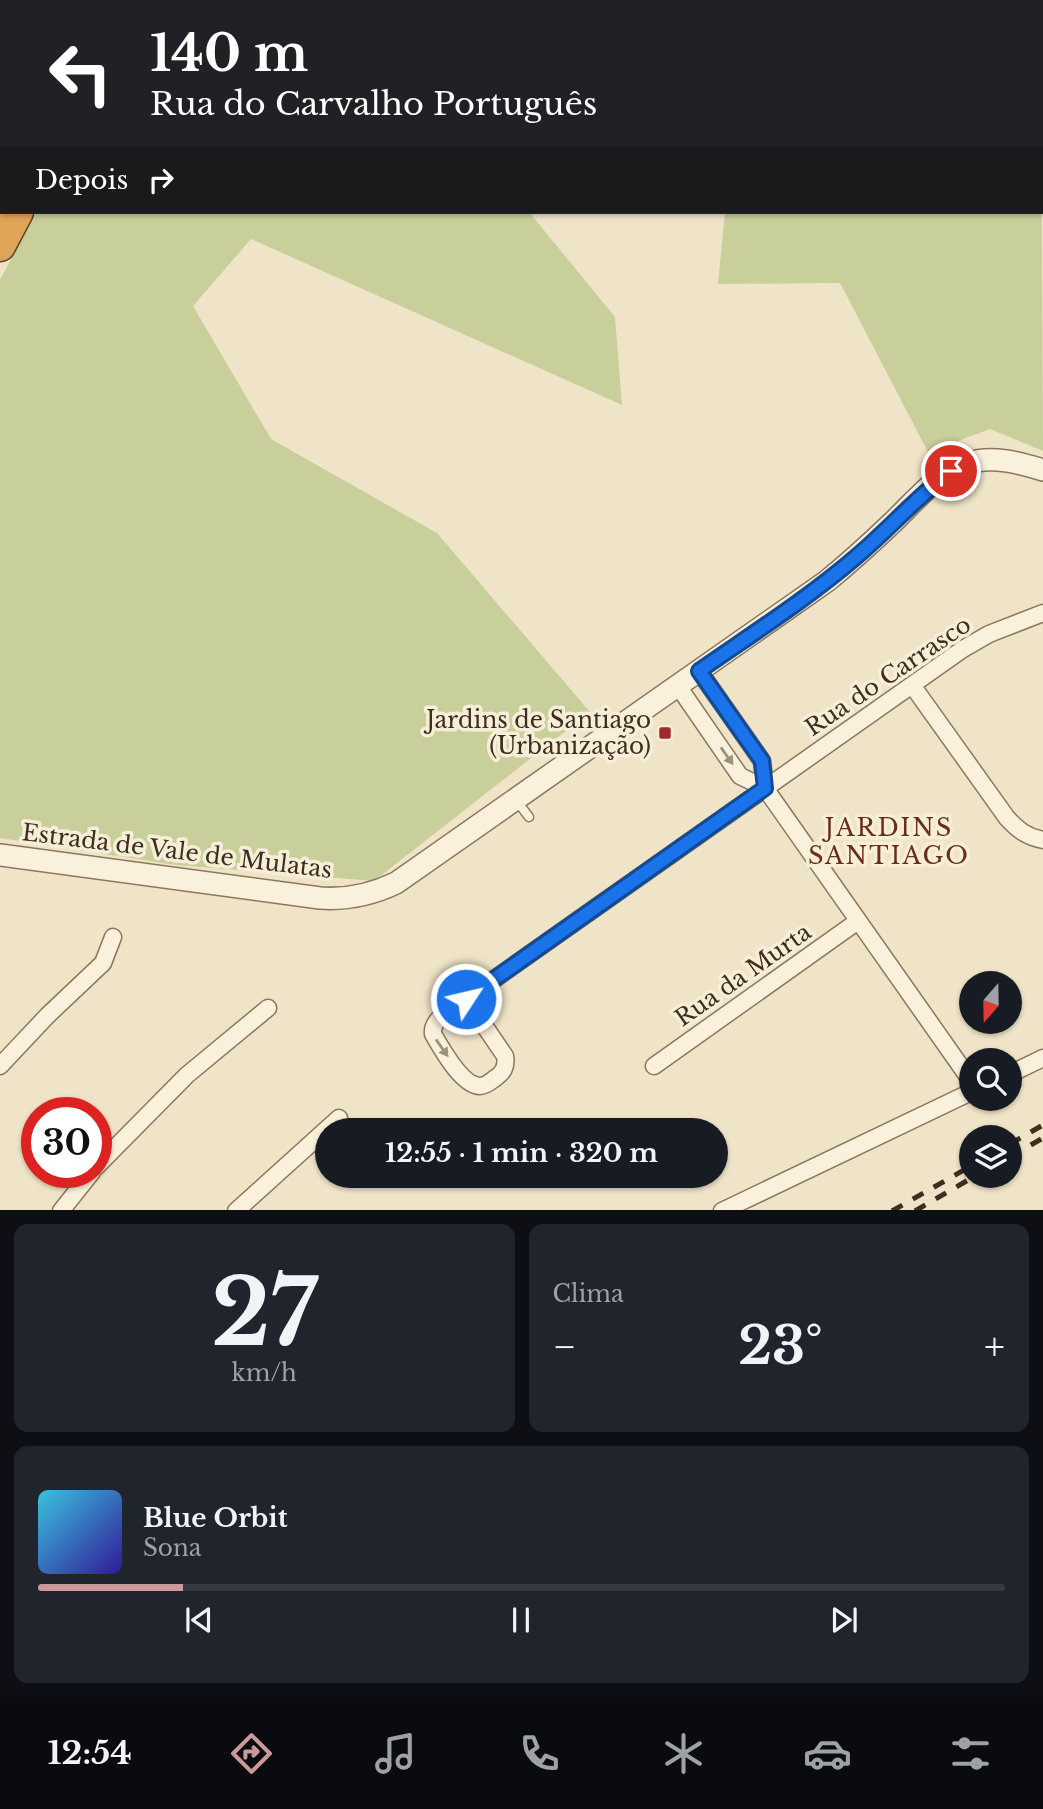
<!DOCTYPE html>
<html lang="pt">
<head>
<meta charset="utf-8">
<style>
  body { margin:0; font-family:"Libre Baskerville",serif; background:#20242c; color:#f1f3f6; height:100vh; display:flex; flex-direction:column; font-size:26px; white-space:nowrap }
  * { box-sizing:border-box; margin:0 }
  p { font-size:23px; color:#9ea1a6 }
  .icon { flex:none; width:38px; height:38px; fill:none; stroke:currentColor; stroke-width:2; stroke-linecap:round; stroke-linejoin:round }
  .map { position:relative; height:1210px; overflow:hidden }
  .side { display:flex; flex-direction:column; gap:14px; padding:14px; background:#0d0f14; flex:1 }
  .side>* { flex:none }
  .hud { position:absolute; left:0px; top:0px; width:1043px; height:214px; box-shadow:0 2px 5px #0004; background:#202124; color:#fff; overflow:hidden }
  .needle { width:46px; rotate:200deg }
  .fabs { position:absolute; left:959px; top:971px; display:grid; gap:14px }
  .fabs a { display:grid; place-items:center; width:63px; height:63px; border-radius:50%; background:#171b24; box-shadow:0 2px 5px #0004; font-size:35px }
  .speed { position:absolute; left:21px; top:1097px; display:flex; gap:14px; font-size:35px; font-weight:700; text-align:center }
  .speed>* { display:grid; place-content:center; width:91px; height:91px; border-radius:50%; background:#171b24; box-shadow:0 2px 5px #0004; line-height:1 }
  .speed .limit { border:10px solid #d22; background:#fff; color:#111 }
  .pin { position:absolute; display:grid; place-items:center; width:60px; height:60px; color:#fff; margin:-30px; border:4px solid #fff; border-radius:50%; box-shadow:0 2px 7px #0007 }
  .me { position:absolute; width:77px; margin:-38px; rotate:55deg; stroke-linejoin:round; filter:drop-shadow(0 0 5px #0008) }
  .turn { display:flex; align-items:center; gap:24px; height:147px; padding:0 35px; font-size:32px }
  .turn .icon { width:91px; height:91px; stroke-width:2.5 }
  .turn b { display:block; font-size:49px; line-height:60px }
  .then { display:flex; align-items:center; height:66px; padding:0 35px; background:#0003; gap:14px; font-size:26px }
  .big { font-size:52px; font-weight:700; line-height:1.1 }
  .side .tile { flex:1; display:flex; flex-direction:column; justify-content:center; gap:10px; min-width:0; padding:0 24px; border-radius:14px; background:#20242c }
  .side .dial { align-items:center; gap:0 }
  .dial b { font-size:91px; line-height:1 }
  .song { display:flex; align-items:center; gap:21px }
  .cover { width:84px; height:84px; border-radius:10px; background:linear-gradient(135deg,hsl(190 70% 55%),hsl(250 70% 35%)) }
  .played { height:7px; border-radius:4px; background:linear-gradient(90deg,#cc999b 15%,#363941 15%) }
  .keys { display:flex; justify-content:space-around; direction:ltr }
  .heat { display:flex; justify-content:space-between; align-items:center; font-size:38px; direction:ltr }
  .side .tiles { flex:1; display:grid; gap:14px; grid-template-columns:1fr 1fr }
  .tile:last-child { grid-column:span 2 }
  .trip { position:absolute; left:315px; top:1118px; width:413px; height:70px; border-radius:35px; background:#171b24; box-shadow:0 2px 5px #0004; font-weight:700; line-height:70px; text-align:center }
  .menu { display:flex; height:112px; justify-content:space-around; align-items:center; background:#090b0e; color:#9ea1a6 }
  .menu .icon { width:49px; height:49px }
  .menu .active { color:#cc999b }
  .menu b { font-size:32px; color:#f1f3f6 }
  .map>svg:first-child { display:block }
  .green { fill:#c9cf9b }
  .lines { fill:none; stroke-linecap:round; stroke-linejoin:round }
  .service-casing { stroke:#8d765c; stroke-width:11 }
  .minor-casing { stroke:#8d765c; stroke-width:19 }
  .tertiary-casing { stroke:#8d765c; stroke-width:24 }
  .motorway-casing { stroke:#5b4430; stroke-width:33 }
  .service { stroke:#faf1dc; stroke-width:8 }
  .minor { stroke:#faf1dc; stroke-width:16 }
  .tertiary { stroke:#faf1dc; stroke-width:21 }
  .motorway { stroke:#e0a458; stroke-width:30 }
  .rail { stroke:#3d2e20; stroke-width:5; stroke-dasharray:12 12; stroke-linecap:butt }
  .oneway { fill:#9c907e }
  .route-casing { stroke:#114b97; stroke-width:18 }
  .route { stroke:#1a73e8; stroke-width:12 }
  .poi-dot { fill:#9e2a2b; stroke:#f7eed8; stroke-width:2.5 }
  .labels { text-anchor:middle; stroke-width:7; stroke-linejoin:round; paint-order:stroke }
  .street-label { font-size:23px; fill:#3d2e20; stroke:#f7eed8 }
  .poi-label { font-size:23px; fill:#3d2e20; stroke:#f7eed8; text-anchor:end }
  .neighbourhood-label { font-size:24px; letter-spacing:2px; fill:#6b2e1e; stroke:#f7eed8 }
</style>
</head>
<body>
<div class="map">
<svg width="1043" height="1211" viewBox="0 0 1043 1211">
  <rect width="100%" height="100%" fill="#f0e4c8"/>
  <!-- green -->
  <path class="green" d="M0 0H46L2 2 0 86Z
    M148 0H414L147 2Z
    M565 0H1013L1014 2H568Z
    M1041 42 1043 451 990 429 928 452 840 283 718 284 725 212H1041Z
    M36 212H529L615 317 622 405 251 239 193 306 271 439 437 533 590 712 374 881 176 865 0 838V280Z"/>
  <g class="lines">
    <!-- service casing -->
    <g class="service-casing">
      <path id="service" d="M516 800 529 817"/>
    </g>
    <!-- minor casing -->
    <g class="minor-casing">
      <path id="minor" d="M699 671 762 761 765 788 971 1081
        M912 685 1007 818C1018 830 1027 837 1043 840
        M678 686 740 776 765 788
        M466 999 505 1056C507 1067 503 1073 494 1079 490 1082 485 1086 480 1086 462 1086 441 1048 433 1034 431 1018 454 1008 466 999L963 649 989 634 1043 613
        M0 1066 47 1016 103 963 113 937
        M654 1066 858 921
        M1010 1074 1043 1058
        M96 1167 187 1075 268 1008
        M61 1211 92 1172
        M236 1211 339 1118
        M722 1211 971 1092"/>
    </g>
    <!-- tertiary casing -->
    <g class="tertiary-casing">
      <path id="tertiary" d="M0 855 320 898C348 900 371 895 396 883L827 581C849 563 871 543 892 523 914 502 938 472 968 463 992 455 1020 463 1043 470"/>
    </g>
    <!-- motorway casing -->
    <g class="motorway-casing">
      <path id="motorway" d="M89 2V0
        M128 2 129 0
        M0 169 2 166
        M0 246 18 212"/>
    </g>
    <!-- service -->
    <use href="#service" class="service"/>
    <!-- minor -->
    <use href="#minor" class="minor"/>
    <!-- tertiary -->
    <use href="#tertiary" class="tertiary"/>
    <!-- motorway -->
    <use href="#motorway" class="motorway"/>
    <!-- rail -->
    <path class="rail" d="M1010 1144 1043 1125
      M1010 1157 1043 1138
      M892 1211 971 1166
      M915 1211 975 1176"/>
  </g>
  <!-- one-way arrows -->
  <defs><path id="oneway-solid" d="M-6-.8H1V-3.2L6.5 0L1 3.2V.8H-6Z" transform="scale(1.75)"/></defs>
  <g class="oneway">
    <use href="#oneway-solid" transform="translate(727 756) rotate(55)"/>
    <use href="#oneway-solid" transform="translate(442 1048) rotate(55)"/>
  </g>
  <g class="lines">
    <!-- route casing -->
    <g class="route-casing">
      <path id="route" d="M466 999 765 788 762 761 699 671C752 634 807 599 856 557 889 529 917 497 951 471"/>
    </g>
    <!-- route -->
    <use href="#route" class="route"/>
  </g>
  <!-- markers -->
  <rect class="poi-dot" x="658" y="726" width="14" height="14" rx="3.5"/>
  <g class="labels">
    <!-- street labels -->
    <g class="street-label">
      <text transform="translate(888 676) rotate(-34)" y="8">Rua do Carrasco</text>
      <text transform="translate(177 851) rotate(7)" y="8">Estrada de Vale de Mulatas</text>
      <text transform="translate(743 975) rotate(-35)" y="8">Rua da Murta</text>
    </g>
    <!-- poi labels -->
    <g class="poi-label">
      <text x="651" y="728">Jardins de Santiago<tspan x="651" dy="26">(Urbanização)</tspan></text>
    </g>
    <!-- neighbourhood labels -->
    <g class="neighbourhood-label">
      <text x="889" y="836">JARDINS<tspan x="889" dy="28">SANTIAGO</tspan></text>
    </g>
  </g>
</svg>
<div class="fabs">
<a><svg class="needle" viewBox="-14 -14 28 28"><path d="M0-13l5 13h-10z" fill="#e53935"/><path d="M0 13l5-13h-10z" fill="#9ea1a6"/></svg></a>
<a><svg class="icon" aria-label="search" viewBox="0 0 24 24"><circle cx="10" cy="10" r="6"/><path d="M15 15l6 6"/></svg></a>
<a><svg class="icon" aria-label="layers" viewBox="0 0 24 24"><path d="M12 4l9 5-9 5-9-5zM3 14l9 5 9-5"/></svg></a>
</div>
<div class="speed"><div class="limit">30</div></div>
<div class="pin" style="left:951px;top:471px;background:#d93025"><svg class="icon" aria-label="arrive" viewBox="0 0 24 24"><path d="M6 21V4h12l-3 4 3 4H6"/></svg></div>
<svg class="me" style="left:466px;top:999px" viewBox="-20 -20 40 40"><circle r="17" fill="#1a73e8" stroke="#fff" stroke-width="3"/><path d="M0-11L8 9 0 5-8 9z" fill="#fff"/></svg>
<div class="trip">12:55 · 1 min · 320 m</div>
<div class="hud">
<div class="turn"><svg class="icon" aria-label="left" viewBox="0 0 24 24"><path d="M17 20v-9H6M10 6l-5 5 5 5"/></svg><div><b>140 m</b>Rua do Carvalho Português</div></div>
<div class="then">Depois<svg class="icon" aria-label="right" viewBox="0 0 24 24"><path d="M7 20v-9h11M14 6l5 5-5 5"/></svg></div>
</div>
</div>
<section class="side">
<div class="tiles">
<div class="tile dial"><b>27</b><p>km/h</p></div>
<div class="tile"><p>Clima</p>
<div class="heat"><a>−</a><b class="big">23°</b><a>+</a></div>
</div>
<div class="tile">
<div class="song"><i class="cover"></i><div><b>Blue Orbit</b><p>Sona</p></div></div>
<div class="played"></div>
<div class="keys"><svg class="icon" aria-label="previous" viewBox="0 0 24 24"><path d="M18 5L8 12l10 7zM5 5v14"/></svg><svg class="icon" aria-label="pause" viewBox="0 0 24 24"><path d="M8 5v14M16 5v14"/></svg><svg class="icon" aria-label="next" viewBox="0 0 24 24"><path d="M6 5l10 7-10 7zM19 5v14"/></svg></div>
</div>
</div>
</section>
<nav class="menu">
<b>12:54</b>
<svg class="icon active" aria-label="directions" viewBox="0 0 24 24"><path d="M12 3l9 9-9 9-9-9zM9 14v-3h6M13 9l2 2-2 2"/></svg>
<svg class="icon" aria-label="music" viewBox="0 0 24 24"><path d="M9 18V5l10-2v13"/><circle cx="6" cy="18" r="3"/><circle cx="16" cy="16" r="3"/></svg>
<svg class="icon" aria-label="phone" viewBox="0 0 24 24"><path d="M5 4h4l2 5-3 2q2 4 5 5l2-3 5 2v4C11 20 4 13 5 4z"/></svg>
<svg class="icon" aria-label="climate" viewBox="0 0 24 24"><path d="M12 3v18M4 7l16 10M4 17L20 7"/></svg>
<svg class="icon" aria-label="car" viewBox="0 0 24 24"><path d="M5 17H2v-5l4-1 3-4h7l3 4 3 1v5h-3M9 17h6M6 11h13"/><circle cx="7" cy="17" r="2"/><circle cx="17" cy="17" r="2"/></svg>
<svg class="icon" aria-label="filters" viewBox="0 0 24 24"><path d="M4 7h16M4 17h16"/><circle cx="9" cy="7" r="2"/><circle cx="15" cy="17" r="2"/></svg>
</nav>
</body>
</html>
